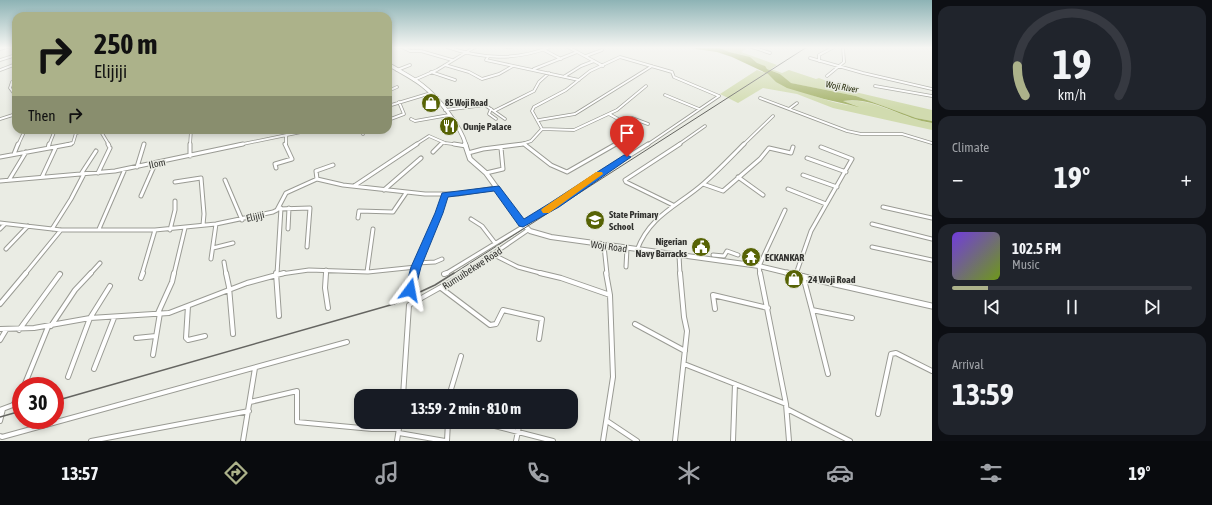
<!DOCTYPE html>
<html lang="en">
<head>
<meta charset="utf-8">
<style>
  body { margin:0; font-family:"Asap Condensed",sans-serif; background:#20242c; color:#f1f3f6; height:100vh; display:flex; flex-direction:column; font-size:15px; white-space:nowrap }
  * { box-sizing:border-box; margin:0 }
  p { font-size:13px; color:#9ea1a6 }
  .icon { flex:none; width:22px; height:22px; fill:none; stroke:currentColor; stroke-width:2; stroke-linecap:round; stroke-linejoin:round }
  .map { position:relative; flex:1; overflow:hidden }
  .side { display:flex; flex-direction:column; gap:6px; padding:6px; background:#0d0f14; width:280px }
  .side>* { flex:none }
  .guide { position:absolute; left:12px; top:12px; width:380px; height:122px; border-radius:12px; box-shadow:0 2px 6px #0003; background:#acb28a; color:#111; overflow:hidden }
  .speed { position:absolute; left:12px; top:377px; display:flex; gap:8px; font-size:20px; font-weight:700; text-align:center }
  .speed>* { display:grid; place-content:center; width:52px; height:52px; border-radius:50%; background:#171b24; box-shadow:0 2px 6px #0003; line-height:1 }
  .speed .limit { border:6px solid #d22; background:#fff; color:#111 }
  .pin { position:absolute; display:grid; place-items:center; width:34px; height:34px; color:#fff; margin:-41px -17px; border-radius:50% 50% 50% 0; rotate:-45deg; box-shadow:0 0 4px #0007 }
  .pin .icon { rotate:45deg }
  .me { position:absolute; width:44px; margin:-22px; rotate:13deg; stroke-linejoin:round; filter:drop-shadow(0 0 3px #0008) }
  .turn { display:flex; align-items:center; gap:14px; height:84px; padding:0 16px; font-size:18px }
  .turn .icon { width:52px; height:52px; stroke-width:2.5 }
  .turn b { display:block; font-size:28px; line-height:34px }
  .then { display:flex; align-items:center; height:38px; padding:0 16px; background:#0003; gap:8px; font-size:15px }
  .big { font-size:30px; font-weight:700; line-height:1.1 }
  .side .widget { flex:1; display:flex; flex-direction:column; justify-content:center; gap:6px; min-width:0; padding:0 14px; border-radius:12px; background:#20242c }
  .side .dial { align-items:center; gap:0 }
  .dial svg { height:104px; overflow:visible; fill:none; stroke:#363941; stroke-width:7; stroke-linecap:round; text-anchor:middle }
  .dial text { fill:#f1f3f6; stroke:none }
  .song { display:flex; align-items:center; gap:12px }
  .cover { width:48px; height:48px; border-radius:6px; background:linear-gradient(135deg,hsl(260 70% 55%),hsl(80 70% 35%)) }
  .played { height:4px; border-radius:2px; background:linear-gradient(90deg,#acb28a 15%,#363941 15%) }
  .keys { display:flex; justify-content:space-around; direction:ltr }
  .heat { display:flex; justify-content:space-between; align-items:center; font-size:22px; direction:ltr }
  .trip { position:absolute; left:354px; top:389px; width:224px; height:40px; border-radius:12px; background:#171b24; box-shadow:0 2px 6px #0003; font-weight:700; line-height:40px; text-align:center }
  .dock { display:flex; height:64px; justify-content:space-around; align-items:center; background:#090b0e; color:#9ea1a6 }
  .dock .icon { width:28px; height:28px }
  .dock .current { color:#acb28a }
  .dock b { font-size:18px; color:#f1f3f6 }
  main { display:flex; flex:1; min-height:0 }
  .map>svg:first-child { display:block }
  .green { fill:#d1dbaf }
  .water { fill:#a4b269 }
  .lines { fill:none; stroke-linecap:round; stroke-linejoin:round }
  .minor-far2-casing { stroke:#9a9b94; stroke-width:3.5 }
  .minor-far1-casing { stroke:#9a9b94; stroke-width:5 }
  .minor-casing { stroke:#9a9b94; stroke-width:6 }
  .secondary-far2-casing { stroke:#9a9b94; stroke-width:4.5 }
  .secondary-far1-casing { stroke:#9a9b94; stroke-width:6 }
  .secondary-casing { stroke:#9a9b94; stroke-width:7 }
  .minor-far2 { stroke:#fff; stroke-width:2 }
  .minor-far1 { stroke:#fff; stroke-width:3 }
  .minor { stroke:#fff; stroke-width:4 }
  .secondary-far2 { stroke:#fff; stroke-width:3 }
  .secondary-far1 { stroke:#fff; stroke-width:4 }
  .secondary { stroke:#fff; stroke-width:5 }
  .rail-far1 { stroke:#656561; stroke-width:1 }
  .rail { stroke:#656561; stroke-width:1.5 }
  .route { fill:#1a73e8; stroke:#114b97 }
  .slow { fill:#f59e0b }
  .labels { text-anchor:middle; stroke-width:3; stroke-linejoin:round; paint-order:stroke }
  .far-water-label { font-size:9px; font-style:italic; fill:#282d0d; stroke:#eaece4 }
  .far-poi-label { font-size:9px; font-weight:bold; fill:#333330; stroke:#eaece4; text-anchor:start }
  .poi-label { font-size:10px; font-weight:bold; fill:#333330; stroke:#eaece4; text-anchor:start }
  .street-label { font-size:10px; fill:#333330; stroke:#eaece4 }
</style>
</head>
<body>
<main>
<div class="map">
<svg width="932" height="441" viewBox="0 0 932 441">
  <rect width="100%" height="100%" fill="#eaece4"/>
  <!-- green -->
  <path class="green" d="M714 47H748L741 52 777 65 771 69 782 73 789 70 816 79 819 78 855 92 932 110V121L916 118 856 96 790 83 780 74Z
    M757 70 768 74 774 79C800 90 828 104 857 106L843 101C874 97 902 119 932 123V130L833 108 797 94 763 88 738 103 720 94Z"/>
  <!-- water -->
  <path class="water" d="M693 47H717L729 52 750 57 757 63 765 66 767 69 780 74 791 83 856 96 916 118 932 121V123C902 119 874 96 843 101L859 107 824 99 787 88 776 82 768 74 732 57 717 52 696 49Z"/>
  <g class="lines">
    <!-- minor-far2 casing -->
    <g class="minor-far2-casing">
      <path id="minor-far2" d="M402 47 410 51H421L452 60
        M447 47C482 59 515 61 550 47
        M506 47H512
        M568 47 603 66
        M752 47 770 53
        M0 49 7 47
        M544 50 561 59
        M586 56 602 50
        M488 57 486 60 579 80
        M810 58 863 73 932 89
        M0 60 16 55
        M819 61V55L834 47
        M445 65 469 72 482 79 499 74 513 66
        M534 69 577 52
        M0 70 16 64
        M397 70 410 65
        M431 72 455 80
        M565 76 581 66 594 61
        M827 76 844 62 843 47
        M16 80 12 82 10 88 16 96
        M414 80 437 70 475 47
        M875 86 932 96
        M388 91 397 87
        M665 95 699 109
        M760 98 847 131 861 134H902L932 143
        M388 106 431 93
        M491 109 489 114 496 119
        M789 109 797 103
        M445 110 485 105 505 119
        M494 111 534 91 539 82 549 73
        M609 114 640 131 615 145
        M0 119 16 114
        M411 119 415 121 449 115
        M388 120 404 114 399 102
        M539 120 575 114 652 66
        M624 122 632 118 648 124
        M542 129 574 130 617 110 646 86
        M100 130 109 145
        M362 130 363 134
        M524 144 526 145
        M18 145 25 130
        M49 145 55 130
        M65 145 73 143 76 133 88 130
        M190 145 191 130
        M238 145 311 130
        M286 145V136
        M415 145 429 136 445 143 461 145
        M440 145 443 142
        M519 145 531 141 542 129 532 111 534 107 566 90 590 71 620 57 672 72 674 77 719 96
        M647 145 719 96
        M678 145 705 126
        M743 145 773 116"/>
    </g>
    <!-- minor-far1 casing -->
    <g class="minor-far1-casing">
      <path id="minor-far1" d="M108 144 109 146
        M454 144 466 146
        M524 144 551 165 567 172 616 144
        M48 148 49 144
        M433 152 441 144
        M468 153 483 149 523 144
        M14 154 18 144
        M190 156V144
        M0 157 71 144
        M807 158 846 172
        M137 167 144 144
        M276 168 275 164 292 159 285 144
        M98 173 110 148
        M486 173 503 169 501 148
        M81 174 96 151
        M803 175 837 187
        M42 177 56 147
        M738 177 763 195
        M317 179 316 171 333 165
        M9 180 26 152
        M225 180 242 220
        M0 181 115 171 243 144
        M175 182 201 178 204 214 203 225
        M703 184 723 191 760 159 769 148 791 153 793 147
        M354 186 417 144
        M788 189 826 204
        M384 190 421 158
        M141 196 155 164
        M673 205 626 182 625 180 680 144
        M883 207 932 218
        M279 209 310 208 307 247
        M358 218 359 211 393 212 406 193
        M471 219 482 226 495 243
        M0 223 61 230H155L216 224 273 212 277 210 286 193 317 179 343 185 425 194H458L496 188
        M523 224 556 205 592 179 648 144
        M872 224 932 239
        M0 229 5 224
        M52 229 71 199 84 174
        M99 229 125 169
        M288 229 289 208
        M170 230 175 210V201
        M604 246 607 274
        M872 247 932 260
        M213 248 233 243
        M6 249 28 226
        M637 250C650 215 678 206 704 183 718 171 731 157 744 144
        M492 254 518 267 544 274
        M679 255 680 274
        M713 255 724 256 727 251 738 255
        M211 259 216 224
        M224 262 226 274
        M417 263 435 262 442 259
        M626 267 627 248
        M367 272 373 229
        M25 274 61 230
        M90 274 100 263
        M142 274 155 230
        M174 274 185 228
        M277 274 281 208
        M281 274 309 270 368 272 416 267
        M326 274V270
        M415 274 445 195
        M445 274 524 226
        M464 274 528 230
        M760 274 759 266 785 210
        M796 274 811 231 852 159 821 147"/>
    </g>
    <!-- minor casing -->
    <g class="minor-casing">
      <path id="minor" d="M226 273 229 287 233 334
        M276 273 279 316
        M326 273 325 288 328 308
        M540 273 561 278 610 295
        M760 273 786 404 789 441
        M444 274 447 273
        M796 274 797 273
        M803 276 812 310 852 318
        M141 278 143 273
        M441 288 490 325 496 324 503 310 542 319 539 339
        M410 291 415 273
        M0 304 26 273
        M188 306 186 338 188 340 205 336
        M715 309 713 295 768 308
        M812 310 828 374
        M158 313 172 282 174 273
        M635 324 685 351
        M51 326 75 290 91 273
        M0 329 34 328 90 318 169 313 247 283 284 273
        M19 330 60 274
        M136 338 156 336
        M0 340 6 330
        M153 355 160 313
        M684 364 786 404
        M94 369 114 318
        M68 377 90 318 110 286
        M24 386 48 327
        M484 395 486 396
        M403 396 409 305 466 273
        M449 396 461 356
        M250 402 297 391V422L372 429H399
        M787 409 850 441
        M0 410 13 405 21 394
        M878 414 891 354 896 353 932 371
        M0 421 3 409
        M607 421 637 441
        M483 423 553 441
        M399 433 445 441
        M0 436 2 437 347 342
        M91 441 249 411
        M243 441 255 368
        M397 441 400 422
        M447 441 448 422
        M516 441 520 422
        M603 441 613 377 610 295 606 273
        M675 441 687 331 684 317 680 273
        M733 441 735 384"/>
    </g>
    <!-- secondary-far2 casing -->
    <g class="secondary-far2-casing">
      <path id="secondary-far2" d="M388 64C399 71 412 77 422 85 439 98 460 125 466 145"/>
    </g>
    <!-- secondary-far1 casing -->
    <g class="secondary-far1-casing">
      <path id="secondary-far1" d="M465 144 470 159 486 173 523 224 530 231 551 237 759 266 792 274"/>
    </g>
    <!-- secondary casing -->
    <g class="secondary-casing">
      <path id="secondary" d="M787 273 932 306"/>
    </g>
    <!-- minor-far2 -->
    <use href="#minor-far2" class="minor-far2"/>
    <!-- minor-far1 -->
    <use href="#minor-far1" class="minor-far1"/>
    <!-- minor -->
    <use href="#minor" class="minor"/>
    <!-- secondary-far2 -->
    <use href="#secondary-far2" class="secondary-far2"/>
    <!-- secondary-far1 -->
    <use href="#secondary-far1" class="secondary-far1"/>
    <!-- secondary -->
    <use href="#secondary" class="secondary"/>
    <!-- rail-far1 -->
    <path class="rail-far1" d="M453 274 807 47"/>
    <!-- rail -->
    <path class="rail" d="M55 401 394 304 435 285 454 273
      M0 417 21 411"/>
  </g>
  <!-- sky -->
  <linearGradient id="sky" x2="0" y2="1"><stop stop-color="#8db3b5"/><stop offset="0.44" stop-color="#f6f6f3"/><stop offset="1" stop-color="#f6f6f3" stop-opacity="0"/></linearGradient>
  <rect width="932" height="108" fill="url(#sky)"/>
  <!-- route -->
  <path class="route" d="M624 155H627L631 157 559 207 523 227 519 226 494 191 448 197 443 213 421 267 415 290 414 293 410 295 406 293 405 290 411 267 435 213 442 193 499 186 524 219C558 199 590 176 624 155Z"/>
  <!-- slow -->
  <path class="slow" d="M596 172H602L603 174 549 213H543L541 210 543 208Z"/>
  <!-- icons -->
  <defs>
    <g id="shop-disc" transform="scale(1)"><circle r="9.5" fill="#576305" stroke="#eaece4"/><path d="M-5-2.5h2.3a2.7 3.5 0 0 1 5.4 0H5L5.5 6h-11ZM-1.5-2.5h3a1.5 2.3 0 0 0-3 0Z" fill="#fff"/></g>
    <g id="restaurant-disc" transform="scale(1)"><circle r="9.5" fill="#576305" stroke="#eaece4"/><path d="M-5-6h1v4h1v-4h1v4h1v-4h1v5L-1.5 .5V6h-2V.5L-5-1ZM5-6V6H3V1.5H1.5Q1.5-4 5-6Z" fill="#fff"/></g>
    <g id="school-disc" transform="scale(1)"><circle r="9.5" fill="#576305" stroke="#eaece4"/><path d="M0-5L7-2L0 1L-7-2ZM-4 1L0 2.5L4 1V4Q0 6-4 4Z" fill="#fff"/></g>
    <g id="civic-disc" transform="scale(1)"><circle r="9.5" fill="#576305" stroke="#eaece4"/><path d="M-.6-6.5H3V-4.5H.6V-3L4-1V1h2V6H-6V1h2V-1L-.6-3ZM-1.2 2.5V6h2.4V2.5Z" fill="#fff"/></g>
    <g id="temple-disc" transform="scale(1)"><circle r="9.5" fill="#576305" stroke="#eaece4"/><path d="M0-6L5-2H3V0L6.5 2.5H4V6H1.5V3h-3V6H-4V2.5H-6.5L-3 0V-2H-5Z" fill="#fff"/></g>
  </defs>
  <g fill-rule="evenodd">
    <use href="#shop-disc" x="431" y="103"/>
    <use href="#restaurant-disc" x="449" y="126"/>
    <use href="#school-disc" x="595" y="220"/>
    <use href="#civic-disc" x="701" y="247"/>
    <use href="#temple-disc" x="751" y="257"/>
    <use href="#shop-disc" x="794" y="279"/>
  </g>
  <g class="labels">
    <!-- far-water labels -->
    <g class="far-water-label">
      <text transform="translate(842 87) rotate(10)" y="3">Woji River</text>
    </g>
    <!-- far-poi labels -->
    <g class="far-poi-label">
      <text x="445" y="106">85 Woji Road</text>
    </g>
    <!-- poi labels -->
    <g class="poi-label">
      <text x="463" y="130">Ounje Palace</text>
      <text x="609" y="218">State Primary<tspan x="609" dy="12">School</tspan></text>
      <text x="687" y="245" text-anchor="end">Nigerian<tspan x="687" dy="12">Navy Barracks</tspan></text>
      <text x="765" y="261">ECKANKAR</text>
      <text x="808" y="283">24 Woji Road</text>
    </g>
    <!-- street labels -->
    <g class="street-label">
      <text transform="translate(157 163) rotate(-12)" y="4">Ilom</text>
      <text transform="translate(255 216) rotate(-13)" y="4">Elijiji</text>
      <text transform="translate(609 246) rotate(8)" y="4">Woji Road</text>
      <text transform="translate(472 268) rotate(-33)" y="4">Rumuibekwe Road</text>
    </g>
  </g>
</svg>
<div class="speed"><div class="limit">30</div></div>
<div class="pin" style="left:627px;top:157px;background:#d93025"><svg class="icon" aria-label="arrive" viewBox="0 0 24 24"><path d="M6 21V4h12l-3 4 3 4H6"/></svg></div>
<svg class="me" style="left:410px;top:290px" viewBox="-20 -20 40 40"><path d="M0-17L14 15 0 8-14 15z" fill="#1a73e8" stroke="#fff" stroke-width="4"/></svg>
<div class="trip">13:59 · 2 min · 810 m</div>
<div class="guide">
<div class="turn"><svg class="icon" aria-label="right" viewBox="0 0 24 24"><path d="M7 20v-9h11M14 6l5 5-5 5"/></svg><div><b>250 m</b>Elijiji</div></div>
<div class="then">Then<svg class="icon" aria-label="right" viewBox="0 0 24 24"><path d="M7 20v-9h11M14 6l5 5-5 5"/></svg></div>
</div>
</div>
<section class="side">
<div class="widget dial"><svg viewBox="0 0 100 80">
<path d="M14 69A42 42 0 1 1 86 69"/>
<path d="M14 69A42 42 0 0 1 8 46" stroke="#acb28a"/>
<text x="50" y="56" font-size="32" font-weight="700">19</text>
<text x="50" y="72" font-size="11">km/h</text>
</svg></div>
<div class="widget"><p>Climate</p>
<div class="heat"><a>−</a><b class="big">19°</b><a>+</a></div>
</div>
<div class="widget">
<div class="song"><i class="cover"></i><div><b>102.5 FM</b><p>Music</p></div></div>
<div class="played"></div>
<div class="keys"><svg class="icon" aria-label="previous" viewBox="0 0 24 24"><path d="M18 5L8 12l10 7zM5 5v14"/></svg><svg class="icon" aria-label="pause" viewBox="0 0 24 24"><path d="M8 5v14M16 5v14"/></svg><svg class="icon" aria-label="next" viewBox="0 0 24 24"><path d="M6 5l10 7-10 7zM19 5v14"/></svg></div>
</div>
<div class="widget"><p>Arrival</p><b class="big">13:59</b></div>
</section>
</main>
<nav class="dock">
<b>13:57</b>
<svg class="icon current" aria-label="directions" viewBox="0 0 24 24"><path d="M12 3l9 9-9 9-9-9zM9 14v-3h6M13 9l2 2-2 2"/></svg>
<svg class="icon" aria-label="music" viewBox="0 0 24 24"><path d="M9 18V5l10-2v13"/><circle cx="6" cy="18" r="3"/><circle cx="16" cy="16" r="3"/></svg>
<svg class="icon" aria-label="phone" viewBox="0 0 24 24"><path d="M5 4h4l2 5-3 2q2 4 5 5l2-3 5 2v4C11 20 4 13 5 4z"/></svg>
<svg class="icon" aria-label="climate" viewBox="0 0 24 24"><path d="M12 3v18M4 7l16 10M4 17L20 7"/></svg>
<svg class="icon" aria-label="car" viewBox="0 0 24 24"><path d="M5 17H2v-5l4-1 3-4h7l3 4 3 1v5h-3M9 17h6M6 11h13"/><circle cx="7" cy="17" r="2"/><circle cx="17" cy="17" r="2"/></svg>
<svg class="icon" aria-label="filters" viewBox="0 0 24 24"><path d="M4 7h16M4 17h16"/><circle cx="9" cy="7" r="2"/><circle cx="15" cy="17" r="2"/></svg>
<b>19°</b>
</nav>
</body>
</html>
